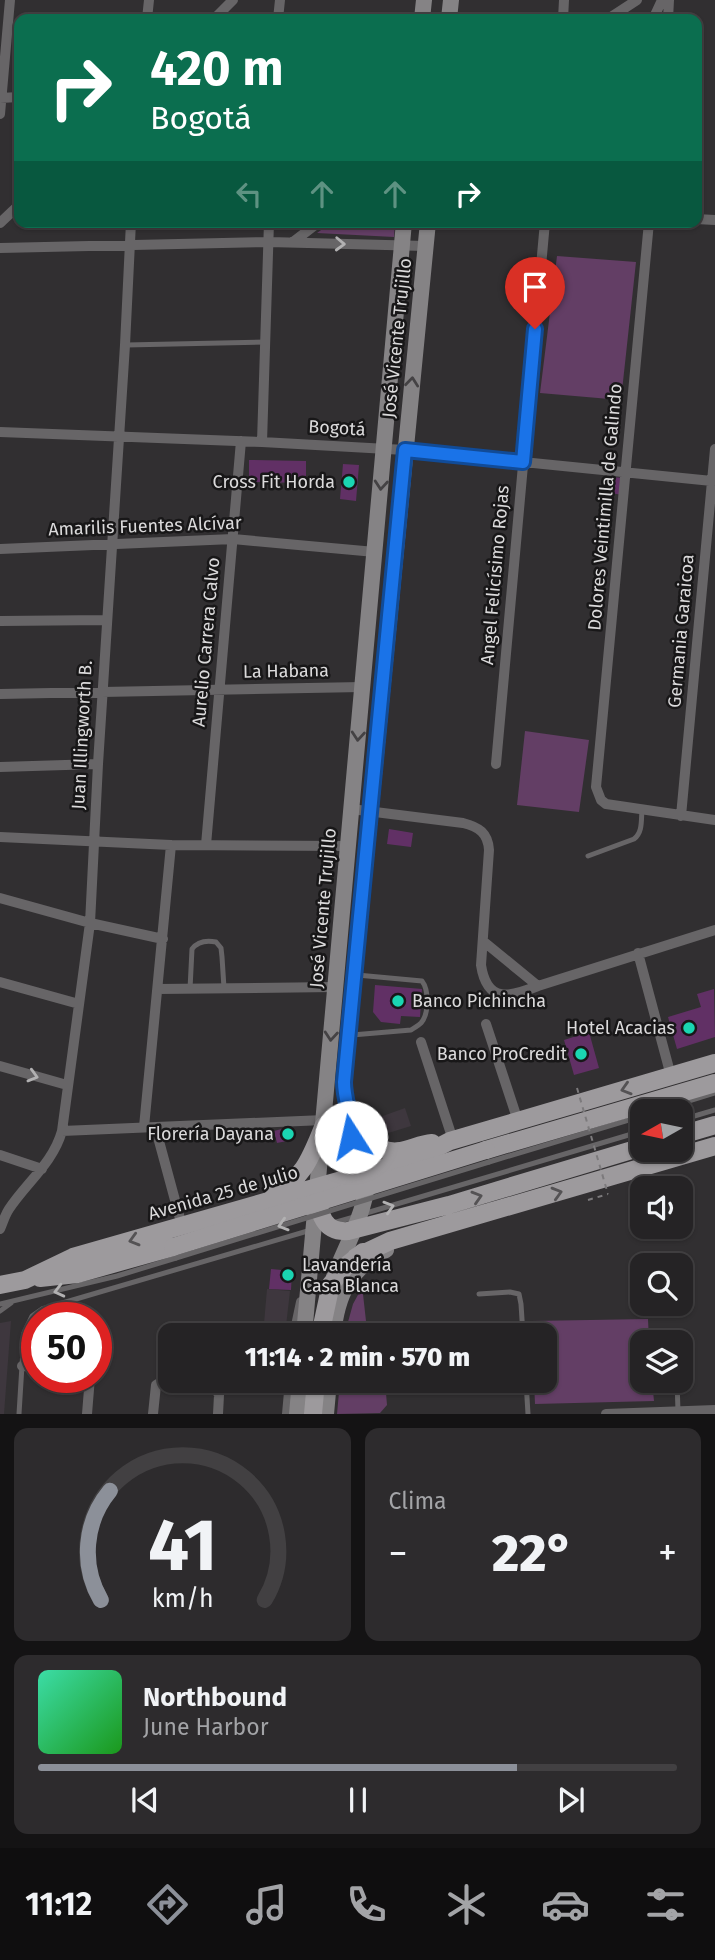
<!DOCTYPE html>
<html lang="es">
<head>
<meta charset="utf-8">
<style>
  body { margin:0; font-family:"Fira Sans",sans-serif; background:#2d2b2d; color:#f1f3f6; height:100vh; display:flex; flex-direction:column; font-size:26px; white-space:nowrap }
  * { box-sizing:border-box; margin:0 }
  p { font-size:23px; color:#a3a4a7 }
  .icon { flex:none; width:38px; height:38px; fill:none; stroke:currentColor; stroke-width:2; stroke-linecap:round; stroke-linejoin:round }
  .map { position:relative; height:1414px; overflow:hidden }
  .drawer { display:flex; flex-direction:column; gap:14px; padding:14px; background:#141314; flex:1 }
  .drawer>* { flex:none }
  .hud { position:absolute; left:14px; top:14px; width:688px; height:214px; border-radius:14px; box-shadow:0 2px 5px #0004,0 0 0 2px #424042; background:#0b6e4f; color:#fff; overflow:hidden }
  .needle { width:46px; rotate:261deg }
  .controls { position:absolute; left:630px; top:1099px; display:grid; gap:14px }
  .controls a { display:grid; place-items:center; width:63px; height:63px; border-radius:14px; background:#252325; box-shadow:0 2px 5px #0004,0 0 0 2px #424042; font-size:35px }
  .speed { position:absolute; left:21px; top:1302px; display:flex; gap:14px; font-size:35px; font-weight:700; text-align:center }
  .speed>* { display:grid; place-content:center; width:91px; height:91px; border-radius:50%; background:#252325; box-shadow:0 2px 5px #0004,0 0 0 2px #424042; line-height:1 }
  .speed .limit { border:10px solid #d22; background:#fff; color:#111 }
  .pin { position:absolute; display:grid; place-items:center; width:60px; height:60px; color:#fff; margin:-72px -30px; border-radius:50% 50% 50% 0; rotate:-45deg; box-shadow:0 0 7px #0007 }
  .pin .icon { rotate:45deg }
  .me { position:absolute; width:77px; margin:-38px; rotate:350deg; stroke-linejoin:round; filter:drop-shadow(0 0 5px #0008) }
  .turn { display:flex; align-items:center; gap:24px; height:147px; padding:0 21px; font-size:32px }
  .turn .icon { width:91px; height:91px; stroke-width:2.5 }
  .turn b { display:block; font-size:49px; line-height:60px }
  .lanes { display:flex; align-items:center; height:66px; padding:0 21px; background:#0003; justify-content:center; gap:35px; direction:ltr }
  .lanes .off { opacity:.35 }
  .big { font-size:52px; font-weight:800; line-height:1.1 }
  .drawer .card { flex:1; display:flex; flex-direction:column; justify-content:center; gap:10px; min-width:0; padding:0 24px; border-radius:14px; background:#2d2b2d }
  .drawer .dial { align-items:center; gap:0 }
  .dial svg { height:182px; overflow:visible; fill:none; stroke:#424042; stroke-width:7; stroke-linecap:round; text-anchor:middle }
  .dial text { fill:#f1f3f6; stroke:none }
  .song { display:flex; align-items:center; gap:21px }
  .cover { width:84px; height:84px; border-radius:10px; background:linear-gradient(135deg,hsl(160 70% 55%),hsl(120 70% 35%)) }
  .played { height:7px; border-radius:4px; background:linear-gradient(90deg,#8c9099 75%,#424042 75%) }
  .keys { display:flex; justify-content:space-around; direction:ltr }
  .heat { display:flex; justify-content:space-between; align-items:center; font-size:38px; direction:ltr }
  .drawer .tiles { flex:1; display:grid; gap:14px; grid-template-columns:1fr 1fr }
  .card:last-child { grid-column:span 2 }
  .trip { position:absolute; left:158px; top:1323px; width:399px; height:70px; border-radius:14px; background:#252325; box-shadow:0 2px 5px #0004,0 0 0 2px #424042; font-weight:800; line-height:70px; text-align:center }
  .menu { display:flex; height:112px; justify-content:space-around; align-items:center; background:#0f0e0f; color:#a3a4a7 }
  .menu .icon { width:49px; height:49px }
  .menu .active { color:#8c9099 }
  .menu b { font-size:32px; color:#f1f3f6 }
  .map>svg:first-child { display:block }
  .built { fill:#3e373e }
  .green { fill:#633e65 }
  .building { fill:#613065 }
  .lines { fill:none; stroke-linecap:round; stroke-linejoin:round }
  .path { stroke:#7c7a7c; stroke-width:2; stroke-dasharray:5 5; stroke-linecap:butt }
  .service { stroke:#676567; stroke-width:5 }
  .minor { stroke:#676567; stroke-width:10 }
  .secondary { stroke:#858385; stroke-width:16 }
  .primary { stroke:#9d9a9d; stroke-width:18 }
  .path-bridge { stroke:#7c7a7c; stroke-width:2; stroke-dasharray:5 5; stroke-linecap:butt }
  .service-bridge { stroke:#676567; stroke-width:5 }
  .primary-bridge { stroke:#9d9a9d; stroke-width:18 }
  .oneway { stroke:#b2b1b2 }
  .oneway2 { stroke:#444244 }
  .oneway3 { stroke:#545254 }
  .route-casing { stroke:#114b97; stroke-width:18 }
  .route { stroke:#1a73e8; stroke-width:12 }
  .poi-dot { fill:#1ad5b2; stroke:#181718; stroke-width:2.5 }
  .labels { text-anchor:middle; stroke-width:5; stroke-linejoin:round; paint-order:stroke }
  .street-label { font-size:18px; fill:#dbdadb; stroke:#181718 }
  .poi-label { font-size:18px; fill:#dbdadb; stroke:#181718; text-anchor:end }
</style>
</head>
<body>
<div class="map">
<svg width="715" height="1414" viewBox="0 0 715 1414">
  <rect width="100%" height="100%" fill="#312f31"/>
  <!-- built -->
  <path class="built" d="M405 1108 411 1126 385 1134 380 1117Z
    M267 1289 290 1291 285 1335H263Z
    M11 1321 4 1414H0V1323Z"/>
  <!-- green -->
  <path class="green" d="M332 222H395L394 237 317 233Z
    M557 256 636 262 621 400 540 393Z
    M525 731 589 740 579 812 517 805Z
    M359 1293 363 1294 366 1321 348 1322 353 1304Z
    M648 1319 649 1342H642V1381H652L654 1401 535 1404 534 1381H544V1335H532L531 1321Z
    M340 1381H385L387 1405 380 1413 337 1414Z"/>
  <!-- building -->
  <path class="building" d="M249 460 306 461V483L249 482Z
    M343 464 359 465 356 501 340 499Z
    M611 477 624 478 623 495 610 493Z
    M389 829 413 833 411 847 387 844Z
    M375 985 422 989 420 1017 401 1016 400 1024 381 1022 373 1012Z
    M714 989 715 1037 677 1049 668 1017 701 1007 697 994Z
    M589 1032 599 1068 574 1075 564 1040Z
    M289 1127 292 1140 277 1143 274 1131Z
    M271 1269 292 1271 291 1290 269 1289Z"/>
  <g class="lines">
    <!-- path -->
    <path class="path" d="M588 1200 608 1194"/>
    <!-- service -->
    <path class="service" d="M126 345 267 342
      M588 856 634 839C643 832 641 820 642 809
      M190 989 192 949C198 941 206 940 216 942L221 948 222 957 224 988
      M352 1035 411 1030C415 1027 418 1026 421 1023 429 1014 429 990 422 981L357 975
      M656 1111 715 1093
      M681 1120 715 1110
      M489 1162 642 1116
      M363 1214 642 1131
      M333 1223 354 1217
      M479 1294 510 1292 519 1294 521 1304 523 1335
      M0 1304 117 1276 176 1258
      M0 1311 11 1303
      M676 1333V1342
      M526 1381 528 1414
      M677 1381 678 1411
      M19 1414 24 1333 32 1316 42 1309 311 1230"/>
    <!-- minor -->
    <path class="minor" d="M147 19 149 0
      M214 19 233 0
      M278 19 280 0
      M563 19 564 0
      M608 19 637 0
      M648 19 655 15 662 0
      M668 19 669 0
      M0 98 19 97
      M0 114 10 0
      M696 219 715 220
      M649 222 596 787 601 800 606 804 715 820
      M0 223 19 205
      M293 242 319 222
      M0 248 269 242 425 246
      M0 432 262 442 405 450 712 481
      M262 442 269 222
      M0 549 233 539 375 552
      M0 621 107 620
      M0 694 362 687
      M496 764 545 222
      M0 767 98 764
      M351 809 463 823C479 827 488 833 489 850L481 965C487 1004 510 997 538 986
      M681 816 715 449
      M0 837 171 845 348 846
      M206 845 241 441
      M0 898 90 923 163 939
      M483 941 538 986 715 930
      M638 953 671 1076
      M0 982 79 1004
      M158 989 335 987
      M486 1024 518 1121
      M421 1042 453 1140
      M0 1066 67 1085
      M144 1127 171 845
      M62 1131 324 1120
      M159 1141 182 1226
      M0 1155 42 1169
      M0 1229C3 1222 5 1215 9 1209 27 1182 53 1163 62 1131L90 923 98 764 125 345 131 222
      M294 1335 301 1302
      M22 1366 37 1367
      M87 1414 90 1377
      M153 1414 156 1385 161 1382 216 1389 219 1395 218 1414
      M287 1414 290 1381
      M606 1414 715 1410"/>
    <!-- secondary -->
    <path class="secondary" d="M422 19 424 0
      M449 19 451 0
      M323 1134 332 1146C347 1147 353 1139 351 1125
      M334 1277C345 1246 373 1201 366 1167 361 1138 344 1113 344 1082L428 222
      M304 1335 404 222
      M333 1335C337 1295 349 1269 386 1250
      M297 1414 300 1381
      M326 1414 329 1381"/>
    <!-- primary -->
    <path class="primary" d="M347 1108C356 1129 373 1155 400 1151 411 1149 421 1144 432 1143
      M681 1135 715 1125
      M486 1150 715 1083
      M274 1194C305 1177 311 1156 324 1125
      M317 1194C319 1214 324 1233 348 1231L449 1205 642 1147
      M356 1257 390 1241 715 1146
      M40 1278 77 1274 173 1247
      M0 1285 25 1280 73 1257 415 1159 450 1141 715 1063
      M320 1335 331 1284 347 1265 363 1252
      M313 1414 316 1381"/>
    <!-- path-bridge -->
    <path class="path-bridge" d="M577 1088 608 1194"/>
    <!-- service-bridge -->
    <path class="service-bridge" d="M176 1258 489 1162"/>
    <!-- primary-bridge -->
    <path class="primary-bridge" d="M173 1247 486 1150"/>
  </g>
  <!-- one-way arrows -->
  <defs><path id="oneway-chevron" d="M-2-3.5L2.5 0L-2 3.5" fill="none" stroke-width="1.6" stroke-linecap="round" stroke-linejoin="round" transform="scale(1.75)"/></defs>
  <g class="oneway">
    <use href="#oneway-chevron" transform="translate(340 244) rotate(2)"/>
    <use href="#oneway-chevron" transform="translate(33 1076) rotate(16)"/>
    <use href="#oneway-chevron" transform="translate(389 1207) rotate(-17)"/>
    <use href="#oneway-chevron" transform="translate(283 1225) rotate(163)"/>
    <use href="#oneway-chevron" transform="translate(59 1291) rotate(166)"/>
  </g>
  <g class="oneway2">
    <use href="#oneway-chevron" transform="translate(412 382) rotate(-84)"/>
    <use href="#oneway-chevron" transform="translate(381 485) rotate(95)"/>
    <use href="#oneway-chevron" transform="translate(358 736) rotate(95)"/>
    <use href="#oneway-chevron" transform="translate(331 1036) rotate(95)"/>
  </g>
  <g class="oneway3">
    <use href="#oneway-chevron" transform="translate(626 1089) rotate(163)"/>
    <use href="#oneway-chevron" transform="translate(557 1193) rotate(-16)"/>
    <use href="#oneway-chevron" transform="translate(477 1197) rotate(-17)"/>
    <use href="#oneway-chevron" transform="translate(134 1240) rotate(164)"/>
  </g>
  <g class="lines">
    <!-- route casing -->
    <g class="route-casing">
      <path id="route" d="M351 1137C353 1119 344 1101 344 1082L405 450 523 462 535 329"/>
    </g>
    <!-- route -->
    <use href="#route" class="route"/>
  </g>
  <!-- markers -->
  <g class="poi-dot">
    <circle cx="349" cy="482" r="7"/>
    <circle cx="398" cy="1001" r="7"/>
    <circle cx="689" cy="1028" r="7"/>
    <circle cx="581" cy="1054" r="7"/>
    <circle cx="288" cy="1134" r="7"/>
    <circle cx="288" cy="1275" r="7"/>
  </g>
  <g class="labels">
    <!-- street labels -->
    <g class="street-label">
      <text transform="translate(397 338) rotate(-84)" y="6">José Vicente Trujillo</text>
      <text transform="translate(337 428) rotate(3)" y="6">Bogotá</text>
      <text transform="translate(605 507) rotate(-85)" y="6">Dolores Veintimilla de Galindo</text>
      <text transform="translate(145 526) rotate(-2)" y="6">Amarilis Fuentes Alcívar</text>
      <text transform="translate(495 575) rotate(-85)" y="6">Angel Felicísimo Rojas</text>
      <text transform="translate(681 631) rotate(-85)" y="6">Germania Garaicoa</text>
      <text transform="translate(206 642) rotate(-85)" y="6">Aurelio Carrera Calvo</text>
      <text transform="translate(286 671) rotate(-1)" y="6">La Habana</text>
      <text transform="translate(82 735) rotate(-87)" y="6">Juan Illingworth B.</text>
      <text transform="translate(323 908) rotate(-85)" y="6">José Vicente Trujillo</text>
      <text transform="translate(223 1193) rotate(-16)" y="6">Avenida 25 de Julio</text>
    </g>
    <!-- poi labels -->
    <g class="poi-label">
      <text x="335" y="488">Cross Fit Horda</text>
      <text x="412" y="1007" text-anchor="start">Banco Pichincha</text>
      <text x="675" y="1034">Hotel Acacias</text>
      <text x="567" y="1060">Banco ProCredit</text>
      <text x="274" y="1140">Florería Dayana</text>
      <text x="302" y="1271" text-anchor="start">Lavandería<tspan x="302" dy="21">Casa Blanca</tspan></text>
    </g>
  </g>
</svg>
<div class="controls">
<a><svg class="needle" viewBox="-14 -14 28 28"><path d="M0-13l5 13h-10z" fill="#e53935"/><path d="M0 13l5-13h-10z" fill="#a3a4a7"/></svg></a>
<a><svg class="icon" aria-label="sound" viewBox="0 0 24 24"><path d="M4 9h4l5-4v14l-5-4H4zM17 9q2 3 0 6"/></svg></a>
<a><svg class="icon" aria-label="search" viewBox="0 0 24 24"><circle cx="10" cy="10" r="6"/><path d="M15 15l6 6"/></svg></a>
<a><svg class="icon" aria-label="layers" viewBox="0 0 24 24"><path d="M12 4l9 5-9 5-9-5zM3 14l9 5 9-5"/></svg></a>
</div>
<div class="speed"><div class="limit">50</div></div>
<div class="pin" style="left:535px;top:329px;background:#d93025"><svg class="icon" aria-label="arrive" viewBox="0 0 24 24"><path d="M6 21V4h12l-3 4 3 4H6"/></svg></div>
<svg class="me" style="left:351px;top:1137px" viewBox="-20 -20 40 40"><circle r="19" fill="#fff"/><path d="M0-13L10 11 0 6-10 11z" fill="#1a73e8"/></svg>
<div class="trip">11:14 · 2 min · 570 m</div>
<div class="hud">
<div class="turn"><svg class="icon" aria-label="right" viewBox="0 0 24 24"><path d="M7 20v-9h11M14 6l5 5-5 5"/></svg><div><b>420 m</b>Bogotá</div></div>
<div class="lanes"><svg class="icon off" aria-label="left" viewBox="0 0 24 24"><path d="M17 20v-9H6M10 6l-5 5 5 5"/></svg><svg class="icon off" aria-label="ahead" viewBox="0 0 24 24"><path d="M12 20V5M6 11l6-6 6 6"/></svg><svg class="icon off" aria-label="ahead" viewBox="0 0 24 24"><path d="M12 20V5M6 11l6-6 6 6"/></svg><svg class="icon" aria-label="right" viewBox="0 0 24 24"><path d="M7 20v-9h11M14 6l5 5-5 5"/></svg></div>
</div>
</div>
<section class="drawer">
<div class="tiles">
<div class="card dial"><svg viewBox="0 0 100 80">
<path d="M14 69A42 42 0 1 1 86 69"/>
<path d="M14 69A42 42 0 0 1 18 21" stroke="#8c9099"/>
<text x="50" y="56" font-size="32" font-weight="700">41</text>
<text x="50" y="72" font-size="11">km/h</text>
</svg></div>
<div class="card"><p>Clima</p>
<div class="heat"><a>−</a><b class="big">22°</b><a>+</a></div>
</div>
<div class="card">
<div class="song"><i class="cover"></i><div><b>Northbound</b><p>June Harbor</p></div></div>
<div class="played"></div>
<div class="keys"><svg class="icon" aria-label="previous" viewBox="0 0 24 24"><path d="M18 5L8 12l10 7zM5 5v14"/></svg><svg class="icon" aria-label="pause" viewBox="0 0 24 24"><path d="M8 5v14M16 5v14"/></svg><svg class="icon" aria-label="next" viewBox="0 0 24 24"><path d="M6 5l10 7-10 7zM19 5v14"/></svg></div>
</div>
</div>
</section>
<nav class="menu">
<b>11:12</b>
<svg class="icon active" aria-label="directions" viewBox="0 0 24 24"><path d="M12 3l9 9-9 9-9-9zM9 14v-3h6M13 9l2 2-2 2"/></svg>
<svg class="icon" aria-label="music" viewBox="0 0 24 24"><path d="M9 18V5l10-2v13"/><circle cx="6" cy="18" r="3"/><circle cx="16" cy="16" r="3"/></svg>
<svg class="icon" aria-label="phone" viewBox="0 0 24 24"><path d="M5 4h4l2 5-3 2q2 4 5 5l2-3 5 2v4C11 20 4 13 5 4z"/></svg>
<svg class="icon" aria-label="climate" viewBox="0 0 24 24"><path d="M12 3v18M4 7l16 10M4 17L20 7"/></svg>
<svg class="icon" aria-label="car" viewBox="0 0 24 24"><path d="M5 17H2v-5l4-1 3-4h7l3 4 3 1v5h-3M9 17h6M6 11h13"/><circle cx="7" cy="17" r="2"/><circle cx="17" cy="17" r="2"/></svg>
<svg class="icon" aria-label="filters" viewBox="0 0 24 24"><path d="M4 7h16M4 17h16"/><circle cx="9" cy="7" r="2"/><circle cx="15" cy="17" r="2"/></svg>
</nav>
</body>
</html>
